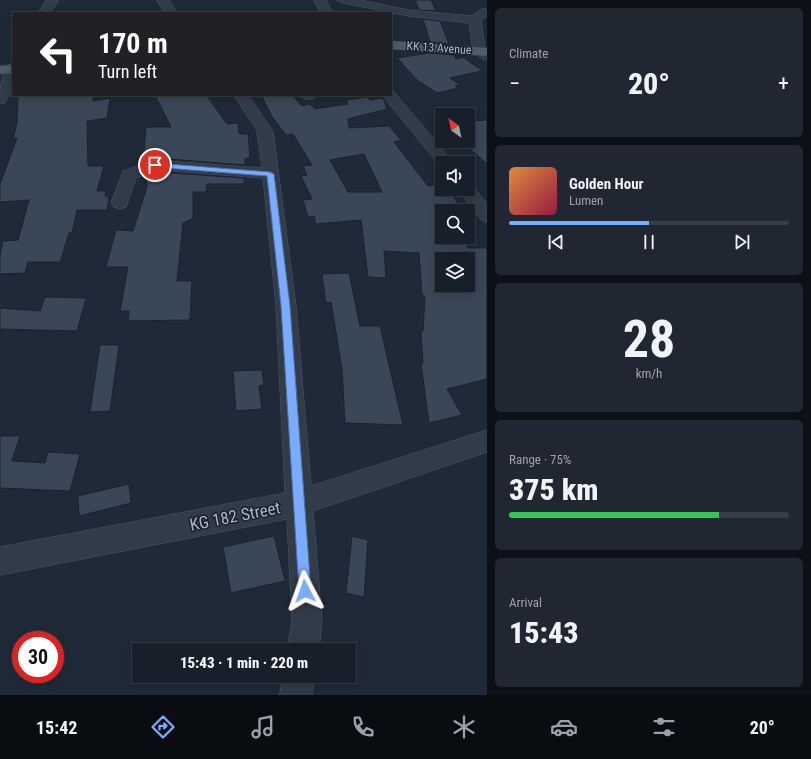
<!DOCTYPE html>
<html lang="en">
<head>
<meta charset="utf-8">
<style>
  body { margin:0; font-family:"Roboto Condensed",sans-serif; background:#202732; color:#f1f3f6; height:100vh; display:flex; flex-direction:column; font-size:15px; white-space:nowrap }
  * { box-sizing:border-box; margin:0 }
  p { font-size:13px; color:#9ea2a8 }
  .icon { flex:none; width:22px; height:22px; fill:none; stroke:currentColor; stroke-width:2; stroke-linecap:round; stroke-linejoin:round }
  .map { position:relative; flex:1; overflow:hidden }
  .drawer { display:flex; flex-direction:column; gap:8px; padding:8px; background:#0d1117; width:324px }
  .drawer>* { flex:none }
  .top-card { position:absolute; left:12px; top:12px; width:380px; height:84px; border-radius:0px; box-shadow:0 2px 10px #0003,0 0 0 1px #363d47; background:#202124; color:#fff; overflow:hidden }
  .needle { width:26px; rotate:327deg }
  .controls { position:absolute; left:435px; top:108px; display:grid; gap:8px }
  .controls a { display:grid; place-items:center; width:40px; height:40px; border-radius:0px; background:#171f2a; box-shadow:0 2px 10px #0003,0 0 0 1px #363d47; font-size:20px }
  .speed { position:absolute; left:12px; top:631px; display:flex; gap:8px; font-size:20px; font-weight:700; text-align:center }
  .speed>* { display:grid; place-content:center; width:52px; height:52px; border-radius:50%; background:#171f2a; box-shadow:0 2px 10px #0003,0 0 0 1px #363d47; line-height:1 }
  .speed .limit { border:6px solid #d22; background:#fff; color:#111 }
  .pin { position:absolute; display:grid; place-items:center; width:34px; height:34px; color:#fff; margin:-17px; border:2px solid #fff; border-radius:50%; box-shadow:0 1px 4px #0007 }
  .me { position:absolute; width:44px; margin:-22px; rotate:356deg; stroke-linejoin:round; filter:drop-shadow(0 0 3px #0008) }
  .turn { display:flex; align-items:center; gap:14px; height:84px; padding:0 20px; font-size:18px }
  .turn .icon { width:52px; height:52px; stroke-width:2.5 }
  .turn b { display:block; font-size:28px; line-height:34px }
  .big { font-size:30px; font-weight:800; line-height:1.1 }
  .drawer .widget { flex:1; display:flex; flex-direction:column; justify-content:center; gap:6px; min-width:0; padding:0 14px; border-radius:6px; background:#202732 }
  .drawer .dial { align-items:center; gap:0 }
  .dial b { font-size:52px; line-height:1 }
  .song { display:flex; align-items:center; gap:12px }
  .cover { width:48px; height:48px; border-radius:6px; background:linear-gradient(135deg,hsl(30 70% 55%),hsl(340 70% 35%)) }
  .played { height:4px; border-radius:2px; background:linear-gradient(90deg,#7aabfd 50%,#363d47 50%) }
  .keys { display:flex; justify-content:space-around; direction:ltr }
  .heat { display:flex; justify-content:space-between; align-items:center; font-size:22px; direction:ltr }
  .charge { height:6px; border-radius:3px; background:linear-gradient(90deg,#34c759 75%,#363d47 0) }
  .trip { position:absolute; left:132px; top:643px; width:224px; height:40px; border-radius:0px; background:#171f2a; box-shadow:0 2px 10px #0003,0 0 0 1px #363d47; font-weight:800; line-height:40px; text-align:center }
  .tabs { display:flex; height:64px; justify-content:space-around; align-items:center; background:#090c11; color:#9ea2a8 }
  .tabs .icon { width:28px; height:28px }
  .tabs .on { color:#7aabfd }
  .tabs b { font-size:18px; color:#f1f3f6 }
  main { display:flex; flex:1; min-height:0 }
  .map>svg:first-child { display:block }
  .building { fill:#3a4758; stroke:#1a222f; fill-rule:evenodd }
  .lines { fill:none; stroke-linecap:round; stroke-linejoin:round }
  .minor-casing { stroke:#4d5663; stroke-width:1 }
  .major-casing { stroke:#3c4452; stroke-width:1 }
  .minor { fill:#323b48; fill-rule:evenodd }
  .major { fill:#505a69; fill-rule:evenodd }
  .route { fill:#7aabfd; stroke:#4f6fa4 }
  .labels { text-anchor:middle; stroke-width:3; stroke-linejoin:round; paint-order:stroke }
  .far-street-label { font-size:12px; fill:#acb6c5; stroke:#18202d }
  .near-street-label { font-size:17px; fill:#acb6c5; stroke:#18202d }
</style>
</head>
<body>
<main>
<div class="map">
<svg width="487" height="695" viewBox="0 0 487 695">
  <rect width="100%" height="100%" fill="#1f2938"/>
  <!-- building -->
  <path class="building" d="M415 0H431L436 11 419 10Z
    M423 19 440 21 449 44 430 42Z
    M429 53 454 55 456 59 463 57 482 71 450 78 460 85 455 86 458 88 437 93 417 80 397 58Z
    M18 95H93V101L110 98 107 118 87 121 88 166H104L97 191H106L105 196 109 197 107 210H77L72 233H69L60 262H28L25 273 0 274V256L3 241 18 240 29 200 0 202V184L17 138H13L17 123Z
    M155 95H206L227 124 238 123 239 134H248L250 158H245V165L155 158 143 163 146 127H171Z
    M261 95H292L302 106 310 104 315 109 348 104 346 100 367 97 370 100 383 98 387 109 348 119 349 128 389 126 401 140 394 142 428 186 442 183V189H448L462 209 442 211V237H464L468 248H487V379L447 389 462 415 429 423 421 364H423L421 331H423L425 296 422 295 419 253 384 251 386 278 368 277 361 220 316 224 314 216 308 217 303 200 312 199 301 176 307 175 303 166 312 165 293 134 286 135 273 118ZM364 154 382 192H348L330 160ZM442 259H468V285H442Z
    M487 120V164L470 149 468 144V121Z
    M157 172 244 178V184H207L206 192H193V218L183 223 177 281H192L190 320 128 321 129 311H120L128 267H106L116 230 133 231 147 187 145 176Z
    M349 273 360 326H380L403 425 345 423 342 369 331 302 326 303 322 274Z
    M45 297 86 298 77 331 0 329V308L40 311Z
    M100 345H119L110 411 90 412Z
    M262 370 264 385 259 386 262 409 236 411 233 371Z
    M0 436H20L12 461 45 463 48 452 80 454 70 491 0 488Z
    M129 484 131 503 79 516 78 496Z
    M274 536 285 581 231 593 223 547Z
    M352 536 368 540 364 597 346 593Z"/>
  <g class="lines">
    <!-- minor casing -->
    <g class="minor-casing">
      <path id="minor" d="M47 0H59L50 13H38Z
        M157 0H169L177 13H165Z
        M314 0H326L333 13H321Z
        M337 0H360L408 10 472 16 482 9 487 8V16L481 21 485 49 487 50V60L482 59 473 51 469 23 408 16 343 3Z
        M13 64C13 78 13 91 5 103L0 104C0 90 0 78 8 65Z
        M391 91 394 92 454 163H442V167L440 166 382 95H391Z
        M234 95H248L273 131 296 306 311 486 487 430V452L313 511 322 621 319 650H287L292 621 287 519 0 575V547L285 493 276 306 263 178 157 170 136 178 126 207 120 209 114 207 111 203 123 171 155 160 262 168 257 131Z
        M300 95H314L315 96 313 99C307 100 304 100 300 95Z
        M468 184 472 185 487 204V222L481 220 457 189H468Z
        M283 676H315L312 695H280Z"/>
    </g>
    <!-- major casing -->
    <g class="major-casing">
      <path id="major" d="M391 41 487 48V56L391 49Z
        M13 65V73L0 74V66Z"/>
    </g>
    <!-- minor -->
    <use href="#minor" class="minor"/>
    <!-- major -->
    <use href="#major" class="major"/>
  </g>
  <!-- route -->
  <path class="route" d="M155 163 270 172 274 174 290 306 311 591 310 596 305 598 301 596 299 591 281 306 267 176 152 167V164Z"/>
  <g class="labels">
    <!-- far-street labels -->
    <g class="far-street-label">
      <text transform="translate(439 48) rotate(4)" y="4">KK 13 Avenue</text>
    </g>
    <!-- near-street labels -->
    <g class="near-street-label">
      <text transform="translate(235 516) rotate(-11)" y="6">KG 182 Street</text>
    </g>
  </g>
</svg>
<div class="controls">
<a><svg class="needle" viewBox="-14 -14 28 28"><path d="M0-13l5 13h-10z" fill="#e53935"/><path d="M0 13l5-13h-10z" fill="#9ea2a8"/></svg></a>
<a><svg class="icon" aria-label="sound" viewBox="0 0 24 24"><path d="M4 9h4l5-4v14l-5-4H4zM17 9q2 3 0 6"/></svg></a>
<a><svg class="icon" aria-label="search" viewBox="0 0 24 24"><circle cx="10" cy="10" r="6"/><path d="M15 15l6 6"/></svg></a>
<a><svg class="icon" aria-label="layers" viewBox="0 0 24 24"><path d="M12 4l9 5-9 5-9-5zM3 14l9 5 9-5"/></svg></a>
</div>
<div class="speed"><div class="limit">30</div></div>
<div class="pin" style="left:155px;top:165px;background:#d93025"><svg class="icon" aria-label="arrive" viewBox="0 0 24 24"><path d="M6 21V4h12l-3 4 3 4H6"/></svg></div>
<svg class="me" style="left:305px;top:591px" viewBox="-20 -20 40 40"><path d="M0-17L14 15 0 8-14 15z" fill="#7aabfd" stroke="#fff" stroke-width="4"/></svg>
<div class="trip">15:43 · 1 min · 220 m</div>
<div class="top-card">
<div class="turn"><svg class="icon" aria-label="left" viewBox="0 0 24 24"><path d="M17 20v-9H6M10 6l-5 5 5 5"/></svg><div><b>170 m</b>Turn left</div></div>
</div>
</div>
<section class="drawer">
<div class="widget"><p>Climate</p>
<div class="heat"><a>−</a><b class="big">20°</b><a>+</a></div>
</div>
<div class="widget">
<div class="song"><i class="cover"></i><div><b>Golden Hour</b><p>Lumen</p></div></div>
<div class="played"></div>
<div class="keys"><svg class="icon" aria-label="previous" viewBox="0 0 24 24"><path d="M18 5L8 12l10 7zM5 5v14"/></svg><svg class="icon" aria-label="pause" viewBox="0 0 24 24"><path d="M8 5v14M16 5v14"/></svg><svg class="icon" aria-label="next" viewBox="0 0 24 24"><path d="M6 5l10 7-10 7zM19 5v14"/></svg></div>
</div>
<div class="widget dial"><b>28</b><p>km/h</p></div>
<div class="widget"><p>Range · 75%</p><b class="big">375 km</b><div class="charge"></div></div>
<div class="widget"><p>Arrival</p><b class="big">15:43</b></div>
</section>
</main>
<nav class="tabs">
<b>15:42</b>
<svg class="icon on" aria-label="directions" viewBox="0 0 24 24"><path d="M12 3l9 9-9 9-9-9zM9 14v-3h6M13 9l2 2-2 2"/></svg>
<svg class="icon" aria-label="music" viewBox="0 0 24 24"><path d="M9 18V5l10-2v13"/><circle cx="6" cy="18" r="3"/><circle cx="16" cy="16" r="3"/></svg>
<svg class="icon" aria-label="phone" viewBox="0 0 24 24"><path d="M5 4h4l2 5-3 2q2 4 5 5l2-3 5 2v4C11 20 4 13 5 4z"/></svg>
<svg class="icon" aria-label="climate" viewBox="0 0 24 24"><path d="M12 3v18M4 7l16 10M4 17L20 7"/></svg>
<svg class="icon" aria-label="car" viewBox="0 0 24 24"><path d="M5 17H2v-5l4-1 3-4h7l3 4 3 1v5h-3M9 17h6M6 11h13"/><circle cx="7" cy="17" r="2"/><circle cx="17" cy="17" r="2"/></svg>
<svg class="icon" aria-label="filters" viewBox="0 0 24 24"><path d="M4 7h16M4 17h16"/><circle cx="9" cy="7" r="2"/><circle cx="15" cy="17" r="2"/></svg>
<b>20°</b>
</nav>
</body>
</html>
